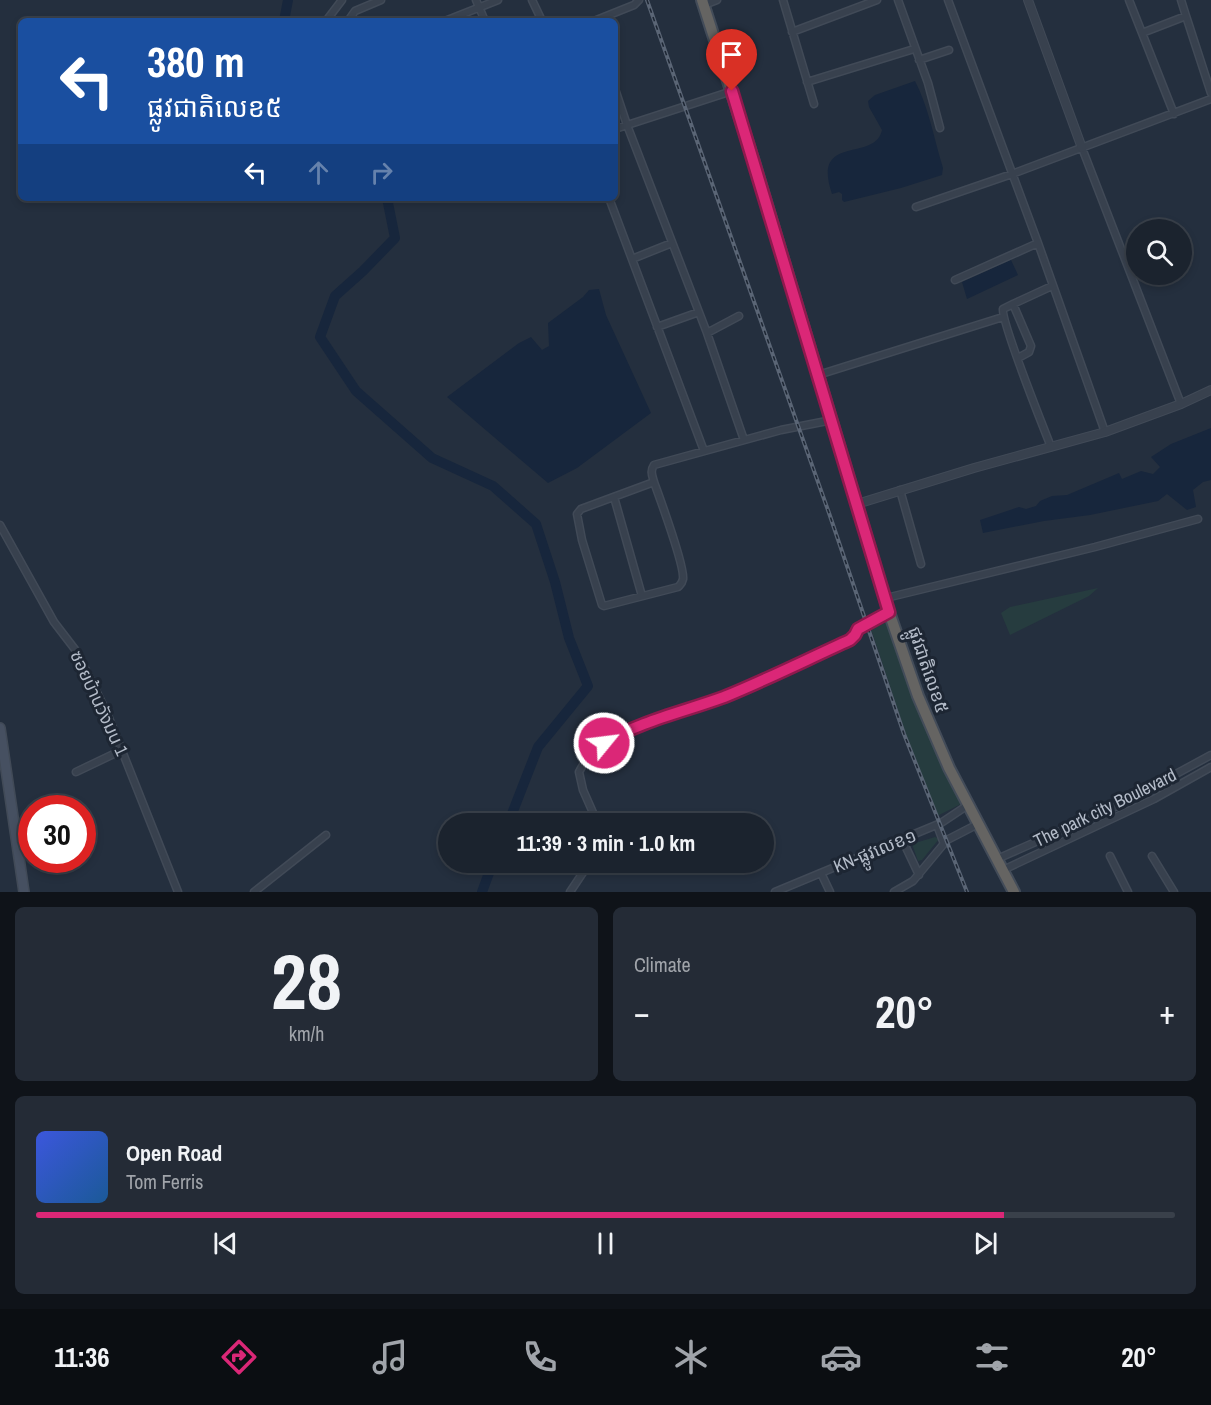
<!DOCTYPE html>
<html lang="en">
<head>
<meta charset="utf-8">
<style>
  body { margin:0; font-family:"Archivo Narrow","Noto Sans Khmer","Noto Sans Thai",sans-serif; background:#242b36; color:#f1f3f6; height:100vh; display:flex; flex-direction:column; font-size:22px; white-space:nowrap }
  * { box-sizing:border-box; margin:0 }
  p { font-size:20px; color:#a0a4aa }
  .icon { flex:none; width:33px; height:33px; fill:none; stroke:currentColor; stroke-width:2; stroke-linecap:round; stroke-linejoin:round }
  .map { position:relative; height:892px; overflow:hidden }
  .drawer { display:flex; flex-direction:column; gap:15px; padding:15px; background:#0f1319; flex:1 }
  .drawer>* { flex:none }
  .top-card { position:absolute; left:18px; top:18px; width:600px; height:183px; border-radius:9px; box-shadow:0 3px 9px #0003,0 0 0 2px #39404a; background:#1a4fa0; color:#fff; overflow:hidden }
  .tools { position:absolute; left:1126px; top:219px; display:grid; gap:12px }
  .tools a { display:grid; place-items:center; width:66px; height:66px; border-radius:50%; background:#1b232e; box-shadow:0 3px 9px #0003,0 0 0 2px #39404a; font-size:30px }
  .speed { position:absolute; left:18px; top:795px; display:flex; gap:12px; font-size:30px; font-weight:700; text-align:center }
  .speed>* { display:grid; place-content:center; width:78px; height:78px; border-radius:50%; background:#1b232e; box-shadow:0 3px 9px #0003,0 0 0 2px #39404a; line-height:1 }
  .speed .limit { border:9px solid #d22; background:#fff; color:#111 }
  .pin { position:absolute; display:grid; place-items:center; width:51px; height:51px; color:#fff; margin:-62px -26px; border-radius:50% 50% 50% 0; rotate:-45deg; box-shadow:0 0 6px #0007 }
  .pin .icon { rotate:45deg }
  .me { position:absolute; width:66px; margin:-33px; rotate:61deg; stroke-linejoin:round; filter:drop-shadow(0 0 4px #0008) }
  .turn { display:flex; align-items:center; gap:21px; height:126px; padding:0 30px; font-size:27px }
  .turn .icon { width:78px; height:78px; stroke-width:2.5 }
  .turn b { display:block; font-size:42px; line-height:51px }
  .lanes { display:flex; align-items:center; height:57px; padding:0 30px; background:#0003; justify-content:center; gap:30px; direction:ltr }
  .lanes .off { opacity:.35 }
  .big { font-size:45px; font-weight:700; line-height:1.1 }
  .drawer .tile { flex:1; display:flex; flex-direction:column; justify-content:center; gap:9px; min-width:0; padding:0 21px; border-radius:9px; background:#242b36 }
  .drawer .dial { align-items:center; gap:0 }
  .dial b { font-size:78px; line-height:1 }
  .song { display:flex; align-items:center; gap:18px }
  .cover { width:72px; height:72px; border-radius:9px; background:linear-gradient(135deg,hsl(230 70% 55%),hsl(210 70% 35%)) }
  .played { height:6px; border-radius:3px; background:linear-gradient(90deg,#db2777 85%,#39404a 85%) }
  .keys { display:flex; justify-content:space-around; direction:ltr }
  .heat { display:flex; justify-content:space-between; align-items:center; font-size:33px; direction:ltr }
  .drawer .tiles { flex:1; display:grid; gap:15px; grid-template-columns:1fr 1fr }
  .tile:last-child { grid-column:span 2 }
  .trip { position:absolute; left:438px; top:813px; width:336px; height:60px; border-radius:30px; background:#1b232e; box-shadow:0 3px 9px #0003,0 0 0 2px #39404a; font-weight:700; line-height:60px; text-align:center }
  .dock { display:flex; height:96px; justify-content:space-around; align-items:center; background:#0b0e12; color:#a0a4aa }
  .dock .icon { width:42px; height:42px }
  .dock .active { color:#db2777 }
  .dock b { font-size:27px; color:#f1f3f6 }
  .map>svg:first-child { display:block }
  .green { fill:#263c3f }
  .water { fill:#17263c }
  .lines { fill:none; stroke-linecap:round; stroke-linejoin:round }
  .river { stroke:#17263c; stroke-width:10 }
  .minor-casing { stroke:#414a57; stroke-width:9 }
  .tertiary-casing { stroke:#414a57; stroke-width:10 }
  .secondary-casing { stroke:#414a57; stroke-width:12 }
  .trunk-casing { stroke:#434c59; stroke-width:14 }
  .minor { stroke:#38414e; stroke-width:6 }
  .tertiary { stroke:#38414e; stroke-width:8 }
  .secondary { stroke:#465061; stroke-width:9 }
  .trunk { stroke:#656462; stroke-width:10 }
  .rail-casing { stroke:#5a6575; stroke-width:4 }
  .rail { stroke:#1d2633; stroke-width:1.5; stroke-dasharray:4.5; stroke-linecap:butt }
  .route-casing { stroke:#8e194d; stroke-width:15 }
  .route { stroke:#db2777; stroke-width:10 }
  .labels { text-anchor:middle; stroke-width:6; stroke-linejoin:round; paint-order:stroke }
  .street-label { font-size:18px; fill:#b4bcc9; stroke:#1d2633 }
</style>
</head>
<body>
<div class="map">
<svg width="1211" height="892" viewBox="0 0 1211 892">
  <rect width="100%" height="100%" fill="#242f3e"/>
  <!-- green -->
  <path class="green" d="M1098 588 1089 596 1010 635 1001 613 1010 607Z
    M886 622 917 709 961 804 937 816 914 759 871 629Z
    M935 837 939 839 922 860 918 861 912 844Z"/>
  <!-- water -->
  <path class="water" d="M915 81C929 108 934 139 943 168L942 175 901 188 844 202 842 200V194L839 192 832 194C811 133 875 163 882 130L869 107 868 101 875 95Z
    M1011 260 1018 275 967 299 962 282Z
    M599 289 606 315 651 413 577 468 548 483 447 397 519 343 531 337 542 350 549 346 548 323 583 297 589 290Z
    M1211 428V480L1203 482 1193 490 1196 507 1187 510 1167 494 1158 501 1090 515 1044 521 983 533 980 520 1019 507 1026 509 1036 506 1040 501 1052 496 1067 495 1119 473 1122 479 1141 471 1153 474 1160 467 1151 457 1171 444Z"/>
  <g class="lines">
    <!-- river -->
    <path class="river" d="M284 21 288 0
      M387 198 395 238 363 271 335 296 320 337 356 391 432 458 493 486 536 524 555 582 569 638 588 686 538 747 508 824
      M482 892 493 862"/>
    <!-- minor casing -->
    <g class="minor-casing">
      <path id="minor" d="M476 0 485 21
        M532 0 542 21
        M783 0 814 104
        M898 0 928 83 940 128
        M948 0 1038 243 1105 432
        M1129 0 1174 114
        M1181 0 1186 16
        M704 5 717 0
        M326 21 342 0
        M348 21 355 11 381 0
        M445 21 498 0
        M594 21 634 5 639 0
        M792 32 877 0
        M1142 33 1186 16 1211 93
        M919 60 949 50
        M807 82 914 49
        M615 89 627 125 707 333 744 440
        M615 129 732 91
        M1082 148 1181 404
        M426 198H433
        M609 198 704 451
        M916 207 1012 174 1211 99
        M632 259 672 243
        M955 280 1038 243
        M1013 304 1052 286
        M657 327 699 312
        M707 333 739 316
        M1018 358 1029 352 1031 346 1013 304 1003 309C1001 322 1043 426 1051 447
        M818 375 1003 317
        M654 482 581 509 577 514 582 540 602 605 604 606 678 587C681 584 682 584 683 579 685 566 660 499 654 482 652 475 650 471 654 465L781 430 832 420
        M900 490 921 564
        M614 497 642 596
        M0 525 54 622 77 652 107 713 178 892
        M886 598 1095 547 1198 519
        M76 772 122 750
        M598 824 583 790 579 772C604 722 681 715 727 695 769 678 809 658 850 640L855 635 858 629 889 612
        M937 825 944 844
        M902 839 919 875
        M1110 856 1128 892
        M1152 856 1174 892
        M997 859 1115 807 1211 755
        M1003 870 1154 799 1211 767
        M821 873 830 892
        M254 892 326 835
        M570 892 590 862
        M775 892 941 823 968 805
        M894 892 913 881 947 840 978 824"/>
    </g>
    <!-- tertiary casing -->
    <g class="tertiary-casing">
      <path id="tertiary" d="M1028 0 1082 148
        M857 504 974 468 1105 432 1181 404 1211 390"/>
    </g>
    <!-- secondary casing -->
    <g class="secondary-casing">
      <path id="secondary" d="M0 728 24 892"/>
    </g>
    <!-- trunk casing -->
    <g class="trunk-casing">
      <path id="trunk" d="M702 0 755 165 889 612 918 696 949 768 1014 892"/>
    </g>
    <!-- minor -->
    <use href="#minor" class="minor"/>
    <!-- tertiary -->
    <use href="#tertiary" class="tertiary"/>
    <!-- secondary -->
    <use href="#secondary" class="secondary"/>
    <!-- trunk -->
    <use href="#trunk" class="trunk"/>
    <!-- rail casing -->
    <g class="rail-casing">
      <path id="rail" d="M647 0 829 513 904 734 967 892"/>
    </g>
    <!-- rail -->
    <use href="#rail" class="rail"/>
  </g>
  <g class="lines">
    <!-- route casing -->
    <g class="route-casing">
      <path id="route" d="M604 743C641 721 683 712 724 697 766 680 808 659 850 640L855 635 858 629 889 612 732 91"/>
    </g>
    <!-- route -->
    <use href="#route" class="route"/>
  </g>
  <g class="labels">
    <!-- street labels -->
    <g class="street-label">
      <text transform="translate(928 670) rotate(71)" y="6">ផ្លូវជាតិលេខ៥</text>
      <text transform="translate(99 703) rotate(65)" y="6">ซอยบ้านวังมน 1</text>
      <text transform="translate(1105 808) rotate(-26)" y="6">The park city Boulevard</text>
      <text transform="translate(875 851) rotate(-22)" y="6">KN-ផ្លូវលេខ១</text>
    </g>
  </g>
</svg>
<div class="tools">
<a><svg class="icon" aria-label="search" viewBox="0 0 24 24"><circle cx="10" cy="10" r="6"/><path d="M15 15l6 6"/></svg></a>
</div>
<div class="speed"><div class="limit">30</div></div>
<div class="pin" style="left:732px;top:91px;background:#d93025"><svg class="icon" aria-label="arrive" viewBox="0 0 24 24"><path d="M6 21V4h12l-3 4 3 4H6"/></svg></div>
<svg class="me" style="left:604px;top:743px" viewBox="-20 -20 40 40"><circle r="17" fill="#db2777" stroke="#fff" stroke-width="3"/><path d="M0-11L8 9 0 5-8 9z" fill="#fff"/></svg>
<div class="trip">11:39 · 3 min · 1.0 km</div>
<div class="top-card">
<div class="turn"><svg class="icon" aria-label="left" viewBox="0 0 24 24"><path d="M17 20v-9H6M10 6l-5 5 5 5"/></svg><div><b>380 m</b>ផ្លូវជាតិលេខ៥</div></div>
<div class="lanes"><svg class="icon" aria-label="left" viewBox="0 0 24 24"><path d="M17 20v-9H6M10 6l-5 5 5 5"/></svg><svg class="icon off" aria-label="ahead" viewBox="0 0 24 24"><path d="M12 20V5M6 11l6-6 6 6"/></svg><svg class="icon off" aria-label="right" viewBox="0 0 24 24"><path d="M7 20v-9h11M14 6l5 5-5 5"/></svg></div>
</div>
</div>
<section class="drawer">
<div class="tiles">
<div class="tile dial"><b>28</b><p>km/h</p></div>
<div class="tile"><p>Climate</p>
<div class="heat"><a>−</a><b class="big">20°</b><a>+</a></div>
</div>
<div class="tile">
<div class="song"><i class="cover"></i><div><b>Open Road</b><p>Tom Ferris</p></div></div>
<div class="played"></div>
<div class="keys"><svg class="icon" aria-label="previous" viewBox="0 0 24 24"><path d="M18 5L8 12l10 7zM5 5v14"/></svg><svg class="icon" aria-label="pause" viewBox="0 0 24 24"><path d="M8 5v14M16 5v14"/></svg><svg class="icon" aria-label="next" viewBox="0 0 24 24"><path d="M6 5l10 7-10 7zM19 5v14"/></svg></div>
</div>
</div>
</section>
<nav class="dock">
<b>11:36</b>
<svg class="icon active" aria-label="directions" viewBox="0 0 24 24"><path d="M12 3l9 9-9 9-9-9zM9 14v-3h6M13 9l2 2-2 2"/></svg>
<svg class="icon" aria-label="music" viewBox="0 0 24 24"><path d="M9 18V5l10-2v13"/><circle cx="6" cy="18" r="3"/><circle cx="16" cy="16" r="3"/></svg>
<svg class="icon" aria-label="phone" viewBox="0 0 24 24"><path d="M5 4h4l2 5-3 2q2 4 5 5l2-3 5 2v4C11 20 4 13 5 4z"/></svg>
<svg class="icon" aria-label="climate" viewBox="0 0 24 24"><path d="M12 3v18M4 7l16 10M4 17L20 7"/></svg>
<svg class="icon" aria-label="car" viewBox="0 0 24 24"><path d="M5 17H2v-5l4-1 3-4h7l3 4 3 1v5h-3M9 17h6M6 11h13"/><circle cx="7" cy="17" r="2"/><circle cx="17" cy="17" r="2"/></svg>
<svg class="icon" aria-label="filters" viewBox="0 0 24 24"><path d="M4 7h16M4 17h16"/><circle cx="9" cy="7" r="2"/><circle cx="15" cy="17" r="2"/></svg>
<b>20°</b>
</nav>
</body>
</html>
